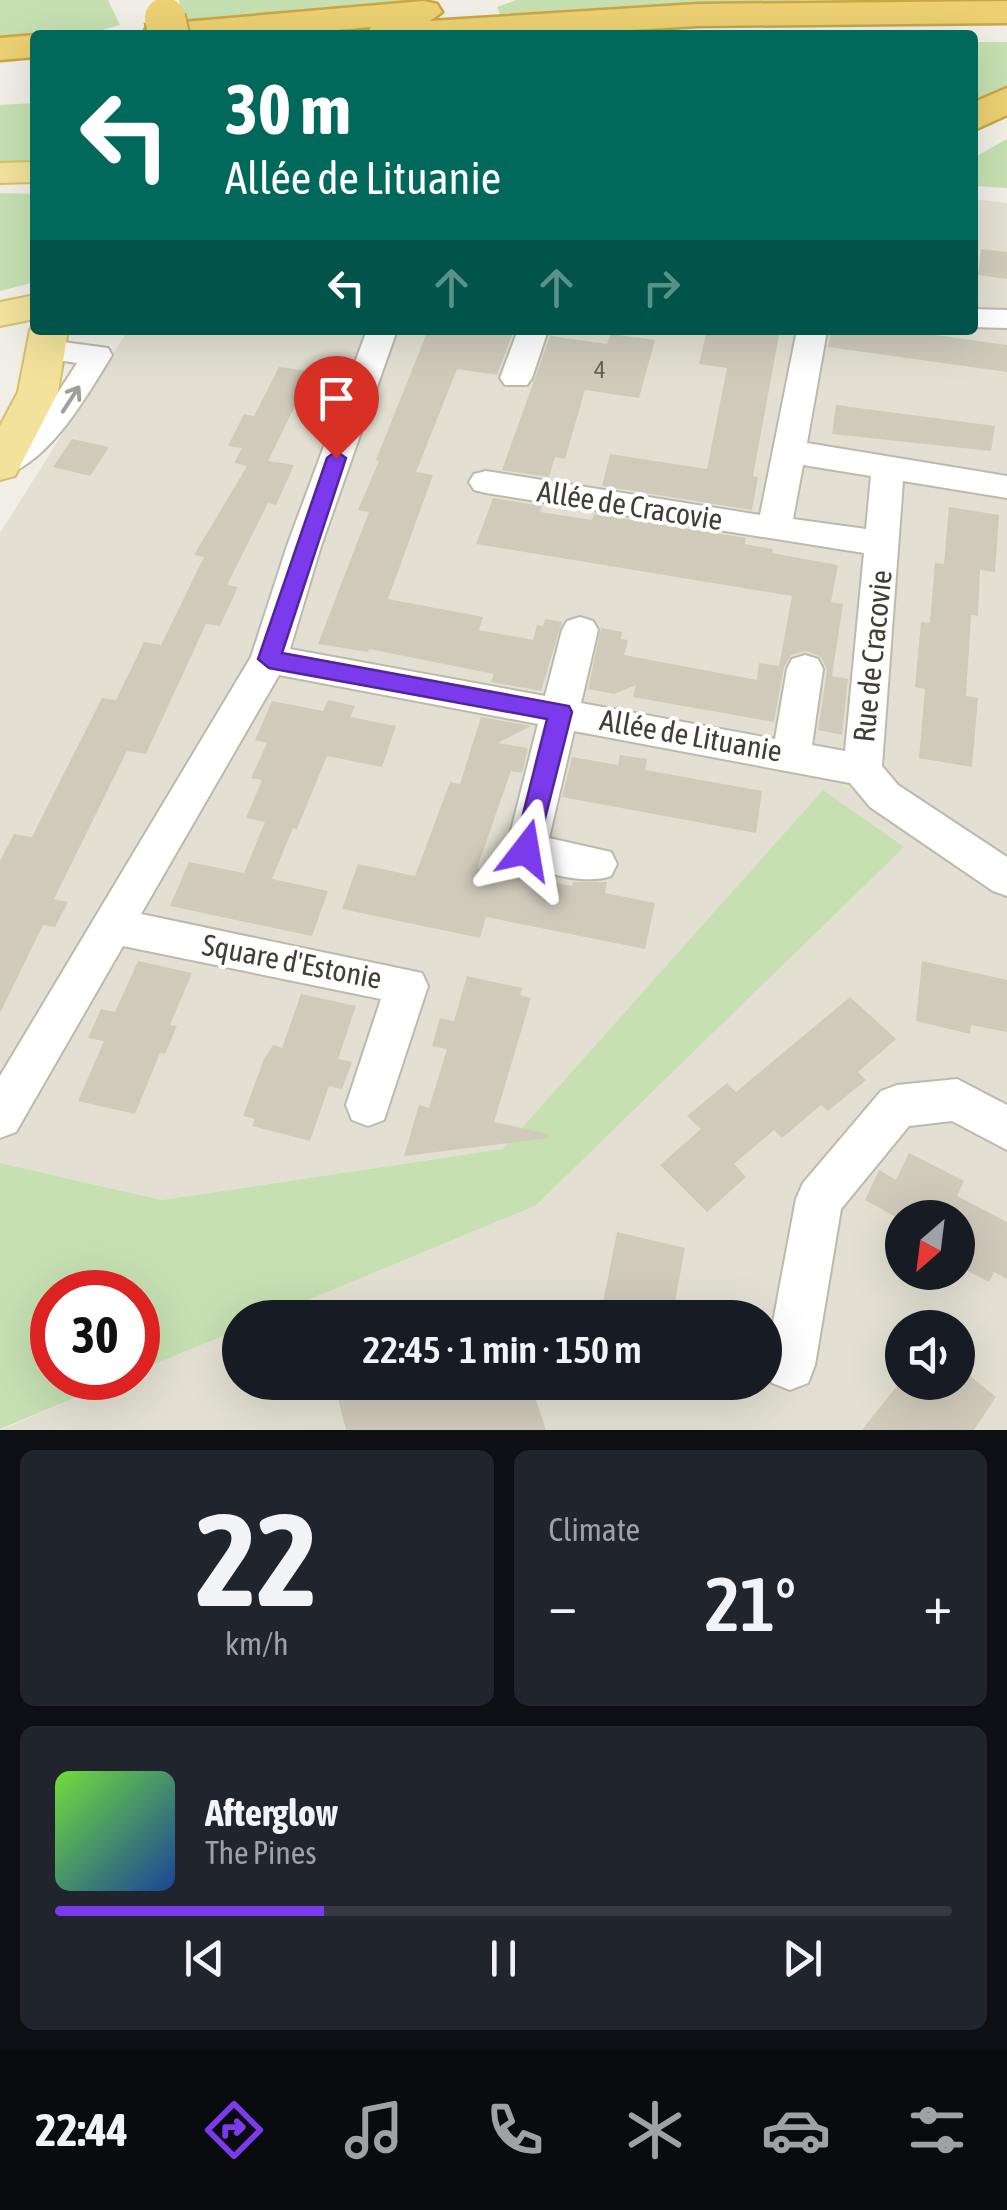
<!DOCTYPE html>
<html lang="en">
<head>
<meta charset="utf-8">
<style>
  body { margin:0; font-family:"Asap Condensed",sans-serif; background:#20242c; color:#f1f3f6; height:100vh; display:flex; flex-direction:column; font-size:38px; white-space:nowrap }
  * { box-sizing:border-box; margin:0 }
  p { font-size:32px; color:#9ea1a6 }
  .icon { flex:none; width:55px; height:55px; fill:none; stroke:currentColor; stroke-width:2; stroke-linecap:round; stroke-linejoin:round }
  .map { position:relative; height:1430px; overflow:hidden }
  .sheet { display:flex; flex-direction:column; gap:20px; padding:20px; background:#0d0f14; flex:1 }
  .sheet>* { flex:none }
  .top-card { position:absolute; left:30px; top:30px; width:948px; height:305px; border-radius:10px; box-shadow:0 10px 40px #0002; background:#00695c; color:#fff; overflow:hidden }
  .needle { width:65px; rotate:208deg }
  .buttons { position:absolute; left:885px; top:1200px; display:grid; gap:20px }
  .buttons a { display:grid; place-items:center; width:90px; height:90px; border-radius:50%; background:#171b24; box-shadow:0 10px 40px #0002; font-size:50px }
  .speed { position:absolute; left:30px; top:1270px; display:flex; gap:20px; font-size:50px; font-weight:700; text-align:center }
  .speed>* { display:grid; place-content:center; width:130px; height:130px; border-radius:50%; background:#171b24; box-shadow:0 10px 40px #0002; line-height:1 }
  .speed .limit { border:15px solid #d22; background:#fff; color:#111 }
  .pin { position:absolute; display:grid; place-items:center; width:85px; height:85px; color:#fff; margin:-102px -42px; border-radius:50% 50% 50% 0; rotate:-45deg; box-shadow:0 0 10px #0007 }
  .pin .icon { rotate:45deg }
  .me { position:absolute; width:110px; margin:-55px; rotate:14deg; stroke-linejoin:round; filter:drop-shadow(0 0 8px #0008) }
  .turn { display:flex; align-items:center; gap:35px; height:210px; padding:0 30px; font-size:45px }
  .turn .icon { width:130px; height:130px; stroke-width:2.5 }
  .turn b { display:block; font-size:70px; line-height:85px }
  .lanes { display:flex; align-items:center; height:95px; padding:0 30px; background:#0003; justify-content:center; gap:50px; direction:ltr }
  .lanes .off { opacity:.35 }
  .big { font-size:75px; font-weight:600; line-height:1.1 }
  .sheet .widget { flex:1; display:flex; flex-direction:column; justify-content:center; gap:15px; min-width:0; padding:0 35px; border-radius:15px; background:#20242c }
  .sheet .dial { align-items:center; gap:0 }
  .dial b { font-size:130px; line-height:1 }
  .song { display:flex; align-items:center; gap:30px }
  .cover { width:120px; height:120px; border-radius:15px; background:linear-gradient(135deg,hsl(100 70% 55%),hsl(220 70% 35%)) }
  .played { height:10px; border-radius:5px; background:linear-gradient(90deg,#7c3aed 30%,#363941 30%) }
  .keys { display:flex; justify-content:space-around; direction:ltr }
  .heat { display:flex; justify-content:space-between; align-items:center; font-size:55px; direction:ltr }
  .sheet .tiles { flex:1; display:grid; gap:20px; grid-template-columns:1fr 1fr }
  .widget:last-child { grid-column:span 2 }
  .trip { position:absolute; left:222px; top:1300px; width:560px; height:100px; border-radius:50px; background:#171b24; box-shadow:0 10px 40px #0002; font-weight:600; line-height:100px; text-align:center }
  .tab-bar { display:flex; height:160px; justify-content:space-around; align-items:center; background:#090b0e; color:#9ea1a6 }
  .tab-bar .icon { width:70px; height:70px }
  .tab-bar .on { color:#7c3aed }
  .tab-bar b { font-size:45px; color:#f1f3f6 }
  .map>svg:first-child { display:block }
  .residential { fill:#e3e0d3; fill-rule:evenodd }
  .green { fill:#c6e0b2 }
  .building { fill:#d0cabb }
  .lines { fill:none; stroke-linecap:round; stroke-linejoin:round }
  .minor-casing { stroke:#bdb9ab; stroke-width:4 }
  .major-casing { stroke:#d4c06e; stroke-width:4 }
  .highway-casing { stroke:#caa645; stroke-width:5 }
  .minor { fill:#fff; fill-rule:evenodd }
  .major { fill:#f2e29c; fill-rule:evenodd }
  .highway { fill:#ecd073; fill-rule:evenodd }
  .highway-bridge-casing { stroke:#caa645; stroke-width:44; stroke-linecap:butt }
  .highway-bridge { stroke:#ecd073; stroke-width:40 }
  .oneway { stroke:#a09e9a }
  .route { fill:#7c3aed; stroke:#51269a; stroke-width:2.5 }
  .labels { text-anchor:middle; stroke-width:8; stroke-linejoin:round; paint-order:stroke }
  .number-label { font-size:25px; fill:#656156 }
  .street-label { font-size:30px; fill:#413e35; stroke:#fff }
</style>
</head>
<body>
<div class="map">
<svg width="1007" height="1430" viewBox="0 0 1007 1430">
  <rect width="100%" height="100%" fill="#f0eee5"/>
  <!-- residential -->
  <path class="residential" d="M973 199 1007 203V1430H0L123 1378H138V1371L240 1329V1382H765V1318L267 1317 535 1206 823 791 504 1149 162 1200 0 1163V533L128 330H972ZM902 1218H958V1272H902ZM902 1328H958V1382H902Z"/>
  <!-- green -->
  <path class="green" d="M0 0H108L120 25 98 31 0 39Z
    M179 0H427L182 24Z
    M516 0H811L500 14 497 7Z
    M972 42H1007V89L972 109Z
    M35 103V160L0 163V105Z
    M1007 139V188L973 186V158Z
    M0 193 35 194V282L0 291Z
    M823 790 904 847 535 1206 267 1317 240 1318V1329L138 1371V1292H52V1378H123L0 1429V1163L162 1200 503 1149Z"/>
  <!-- building -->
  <path class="building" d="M981 249 1007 252V279L978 275Z
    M428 330H514L497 375 457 369 416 472 433 475 388 599 483 617 479 630 533 640 537 625 543 626 545 619 562 622 541 691 491 682 494 674 369 649 368 652 318 644 369 512 358 510 379 461 376 460Z
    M707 330H780L753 476 758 477 752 510 602 486 610 454 707 469 727 368 699 364Z
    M831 330H921V333L1007 345V372L828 347Z
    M611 334 655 340 639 398 585 390 565 459 555 457 549 477 502 470 550 336 607 344Z
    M279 367 321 373 306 405 296 404 268 461 294 465 276 505 268 503 227 585 238 587 220 626 206 624 146 754 127 751 54 899 68 902 55 927 43 925 0 1013V861L14 834 32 837 102 698 116 700 144 642 161 645 204 557 194 555 247 466 234 463 242 448 228 446 244 414 254 416Z
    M836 405 995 426 991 451 832 434Z
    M72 439 109 447 90 476 53 467Z
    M493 498 542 506 540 512 592 520 594 514 746 538 745 544 773 549 772 553 838 565 831 602 843 604 832 676 848 679 842 735 818 730 827 670 821 657 806 651 791 655 784 667 774 722 633 697 636 685 614 694 588 689 601 628 622 632 621 639 628 640 624 655 757 680 759 663 779 666 792 596 476 544Z
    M949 507 999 515 995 572 980 570 978 616 971 615 966 696 978 698 972 767 919 758 925 689 915 687 921 622 930 623 935 563 944 564Z
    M328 700 355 706 350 717 396 726 382 767 327 756 297 829 293 828 272 879 328 891 312 936 170 906 189 862 244 873 265 822 246 818 262 780 251 778 267 743 255 740 272 701 323 711Z
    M481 717 531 726 498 743 528 748 522 773 511 771 477 868 572 886 573 882H607L605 893 655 903 645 949 486 917 480 938 342 909 358 864 415 876 450 782 460 784Z
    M620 755 647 759 645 770 762 791 756 833 562 797 572 757 618 765Z
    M138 961 192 973 170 1025 177 1026 165 1054 160 1053 135 1114 78 1101 104 1041 88 1038 101 1009 115 1012Z
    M922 961 1007 980V1032L971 1025 970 1034 916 1021Z
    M467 976 522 988 520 995 531 998 494 1122 548 1134V1138L404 1156 419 1105 429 1108 447 1049 432 1046 440 1018 454 1021Z
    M301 994 356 1006 338 1059 352 1062 342 1089 329 1086 310 1141 252 1126 255 1119 243 1116 264 1059 273 1045 282 1048Z
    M850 997 896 1039 858 1072 866 1080 828 1111 821 1105 782 1138 774 1130 734 1164 746 1177 707 1212 660 1165 701 1129 687 1116 727 1083 736 1092Z
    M909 1153 964 1181 957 1196 1007 1222V1279L994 1272 989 1282 958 1266V1218H898L865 1200 879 1170 896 1180Z
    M617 1232 685 1248 672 1318H600Z
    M958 1366 996 1397 974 1430H862L900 1382H958Z
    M334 1382H362L364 1391 399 1382 402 1393 434 1382H530L546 1430H346Z"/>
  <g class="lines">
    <!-- minor casing -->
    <g class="minor-casing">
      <path id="minor" d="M972 309 1007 310V328L972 327Z
        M367 330H397L321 546 290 649 545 696 562 630 567 621 580 617 593 621 598 630 581 703 775 739 787 669 792 659 805 655 818 659 823 669 812 745 845 751 864 553 486 493 474 490 469 482 474 474 486 471 760 515 797 330H827L807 443 1007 476V498L903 481 882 766 898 785 1007 857V896L993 891 870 807 850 783 574 731 549 838 611 852 617 864 611 876C583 886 540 871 512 862L506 850 538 724 279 675 141 914 422 973 428 986 384 1120 368 1126 352 1120 346 1105 381 999 123 946 16 1132 0 1138V1076L251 657 287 546ZM803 465 871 476 866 529 793 519Z
        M518 330H548L532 378 527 385H505L500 378Z
        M48 340 108 348 112 355C88 394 48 466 0 476V449L45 413 77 363 37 357 33 350 37 343Z
        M957 1079 1007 1105V1150L952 1121 909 1126 841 1209 815 1365 808 1383 790 1390 772 1383 765 1365 796 1199 803 1183 881 1091 897 1085Z"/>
    </g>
    <!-- major casing -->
    <g class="major-casing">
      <path id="major" d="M35 162V182L0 183V163Z
        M35 295V319L0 326V302Z
        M35 322V330H68L58 392 15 476 0 480V426L18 392 30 330Z"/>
    </g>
    <!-- highway casing -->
    <g class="highway-casing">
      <path id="highway" d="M424 1 437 4 442 12 430 21 698 4 1007 1V23L698 26 553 35H366L371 27 283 35H142L147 27 160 24Z
        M35 35V57L0 60V38Z
        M1007 88V115L972 131V103Z"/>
    </g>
    <!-- minor -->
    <use href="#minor" class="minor"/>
    <!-- major -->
    <use href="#major" class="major"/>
    <!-- highway -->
    <use href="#highway" class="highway"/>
    <!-- highway-bridge casing -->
    <g class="highway-bridge-casing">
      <path id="highway-bridge" d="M165 18 169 35"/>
    </g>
    <!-- highway-bridge -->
    <use href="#highway-bridge" class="highway-bridge"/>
  </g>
  <!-- one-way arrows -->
  <defs><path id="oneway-shaft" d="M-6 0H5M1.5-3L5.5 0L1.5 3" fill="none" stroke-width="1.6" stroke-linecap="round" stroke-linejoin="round" transform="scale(2.5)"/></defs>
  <use class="oneway" href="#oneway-shaft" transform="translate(71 399) rotate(-57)"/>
  <!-- route -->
  <path class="route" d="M336 451 346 458 282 653 569 706 572 712 535 858H517L514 850 547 719 269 668 258 659 327 458Z"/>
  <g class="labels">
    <!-- number labels -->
    <g class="number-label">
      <text x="600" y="378">4</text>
    </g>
    <!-- street labels -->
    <g class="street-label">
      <text transform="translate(630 506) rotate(9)" y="10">Allée de Cracovie</text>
      <text transform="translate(873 656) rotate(-84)" y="10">Rue de Cracovie</text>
      <text transform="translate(691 736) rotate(10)" y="10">Allée de Lituanie</text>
      <text transform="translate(292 962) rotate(11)" y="10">Square d'Estonie</text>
    </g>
  </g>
</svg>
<div class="buttons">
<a><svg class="needle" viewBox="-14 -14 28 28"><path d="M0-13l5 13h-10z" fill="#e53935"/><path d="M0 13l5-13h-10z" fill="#9ea1a6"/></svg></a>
<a><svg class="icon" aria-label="sound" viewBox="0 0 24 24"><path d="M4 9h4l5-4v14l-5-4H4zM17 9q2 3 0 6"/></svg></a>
</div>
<div class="speed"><div class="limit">30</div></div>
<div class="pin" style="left:336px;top:458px;background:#d93025"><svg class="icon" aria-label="arrive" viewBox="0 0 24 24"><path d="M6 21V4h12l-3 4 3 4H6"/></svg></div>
<svg class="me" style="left:526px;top:850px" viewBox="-20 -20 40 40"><path d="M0-17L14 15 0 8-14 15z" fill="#7c3aed" stroke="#fff" stroke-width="4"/></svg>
<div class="trip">22:45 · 1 min · 150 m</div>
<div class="top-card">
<div class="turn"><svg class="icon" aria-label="left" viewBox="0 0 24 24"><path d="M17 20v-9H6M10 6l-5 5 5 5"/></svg><div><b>30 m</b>Allée de Lituanie</div></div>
<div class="lanes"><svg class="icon" aria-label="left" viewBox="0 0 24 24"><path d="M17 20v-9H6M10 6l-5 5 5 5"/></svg><svg class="icon off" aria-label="ahead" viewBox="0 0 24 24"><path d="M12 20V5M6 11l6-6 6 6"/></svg><svg class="icon off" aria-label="ahead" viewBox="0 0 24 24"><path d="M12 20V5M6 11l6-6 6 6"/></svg><svg class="icon off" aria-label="right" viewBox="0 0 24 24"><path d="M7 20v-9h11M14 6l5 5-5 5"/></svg></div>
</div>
</div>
<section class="sheet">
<div class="tiles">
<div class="widget dial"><b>22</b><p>km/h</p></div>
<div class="widget"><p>Climate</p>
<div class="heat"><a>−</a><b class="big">21°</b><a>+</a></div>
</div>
<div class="widget">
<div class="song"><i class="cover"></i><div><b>Afterglow</b><p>The Pines</p></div></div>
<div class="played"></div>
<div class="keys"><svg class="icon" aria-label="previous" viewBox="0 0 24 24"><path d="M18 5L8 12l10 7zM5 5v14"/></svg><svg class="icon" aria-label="pause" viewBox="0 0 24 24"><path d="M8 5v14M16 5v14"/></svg><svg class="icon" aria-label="next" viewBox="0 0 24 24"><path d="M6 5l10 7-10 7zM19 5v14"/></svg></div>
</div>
</div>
</section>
<nav class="tab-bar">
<b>22:44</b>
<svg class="icon on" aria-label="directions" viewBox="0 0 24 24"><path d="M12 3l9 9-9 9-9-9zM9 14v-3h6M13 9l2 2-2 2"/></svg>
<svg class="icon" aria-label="music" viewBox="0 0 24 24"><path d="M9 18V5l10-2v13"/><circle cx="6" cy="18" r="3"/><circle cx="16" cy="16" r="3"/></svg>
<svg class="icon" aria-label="phone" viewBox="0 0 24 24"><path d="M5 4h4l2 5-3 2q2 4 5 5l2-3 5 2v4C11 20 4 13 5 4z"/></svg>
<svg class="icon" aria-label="climate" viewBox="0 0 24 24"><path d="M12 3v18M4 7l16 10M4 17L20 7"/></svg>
<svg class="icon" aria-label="car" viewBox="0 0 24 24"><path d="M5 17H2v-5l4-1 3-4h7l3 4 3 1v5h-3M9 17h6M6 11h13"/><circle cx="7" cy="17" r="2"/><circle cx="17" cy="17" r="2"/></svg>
<svg class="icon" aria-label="filters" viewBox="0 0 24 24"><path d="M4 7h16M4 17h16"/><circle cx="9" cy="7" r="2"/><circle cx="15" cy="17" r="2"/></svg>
</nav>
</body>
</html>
